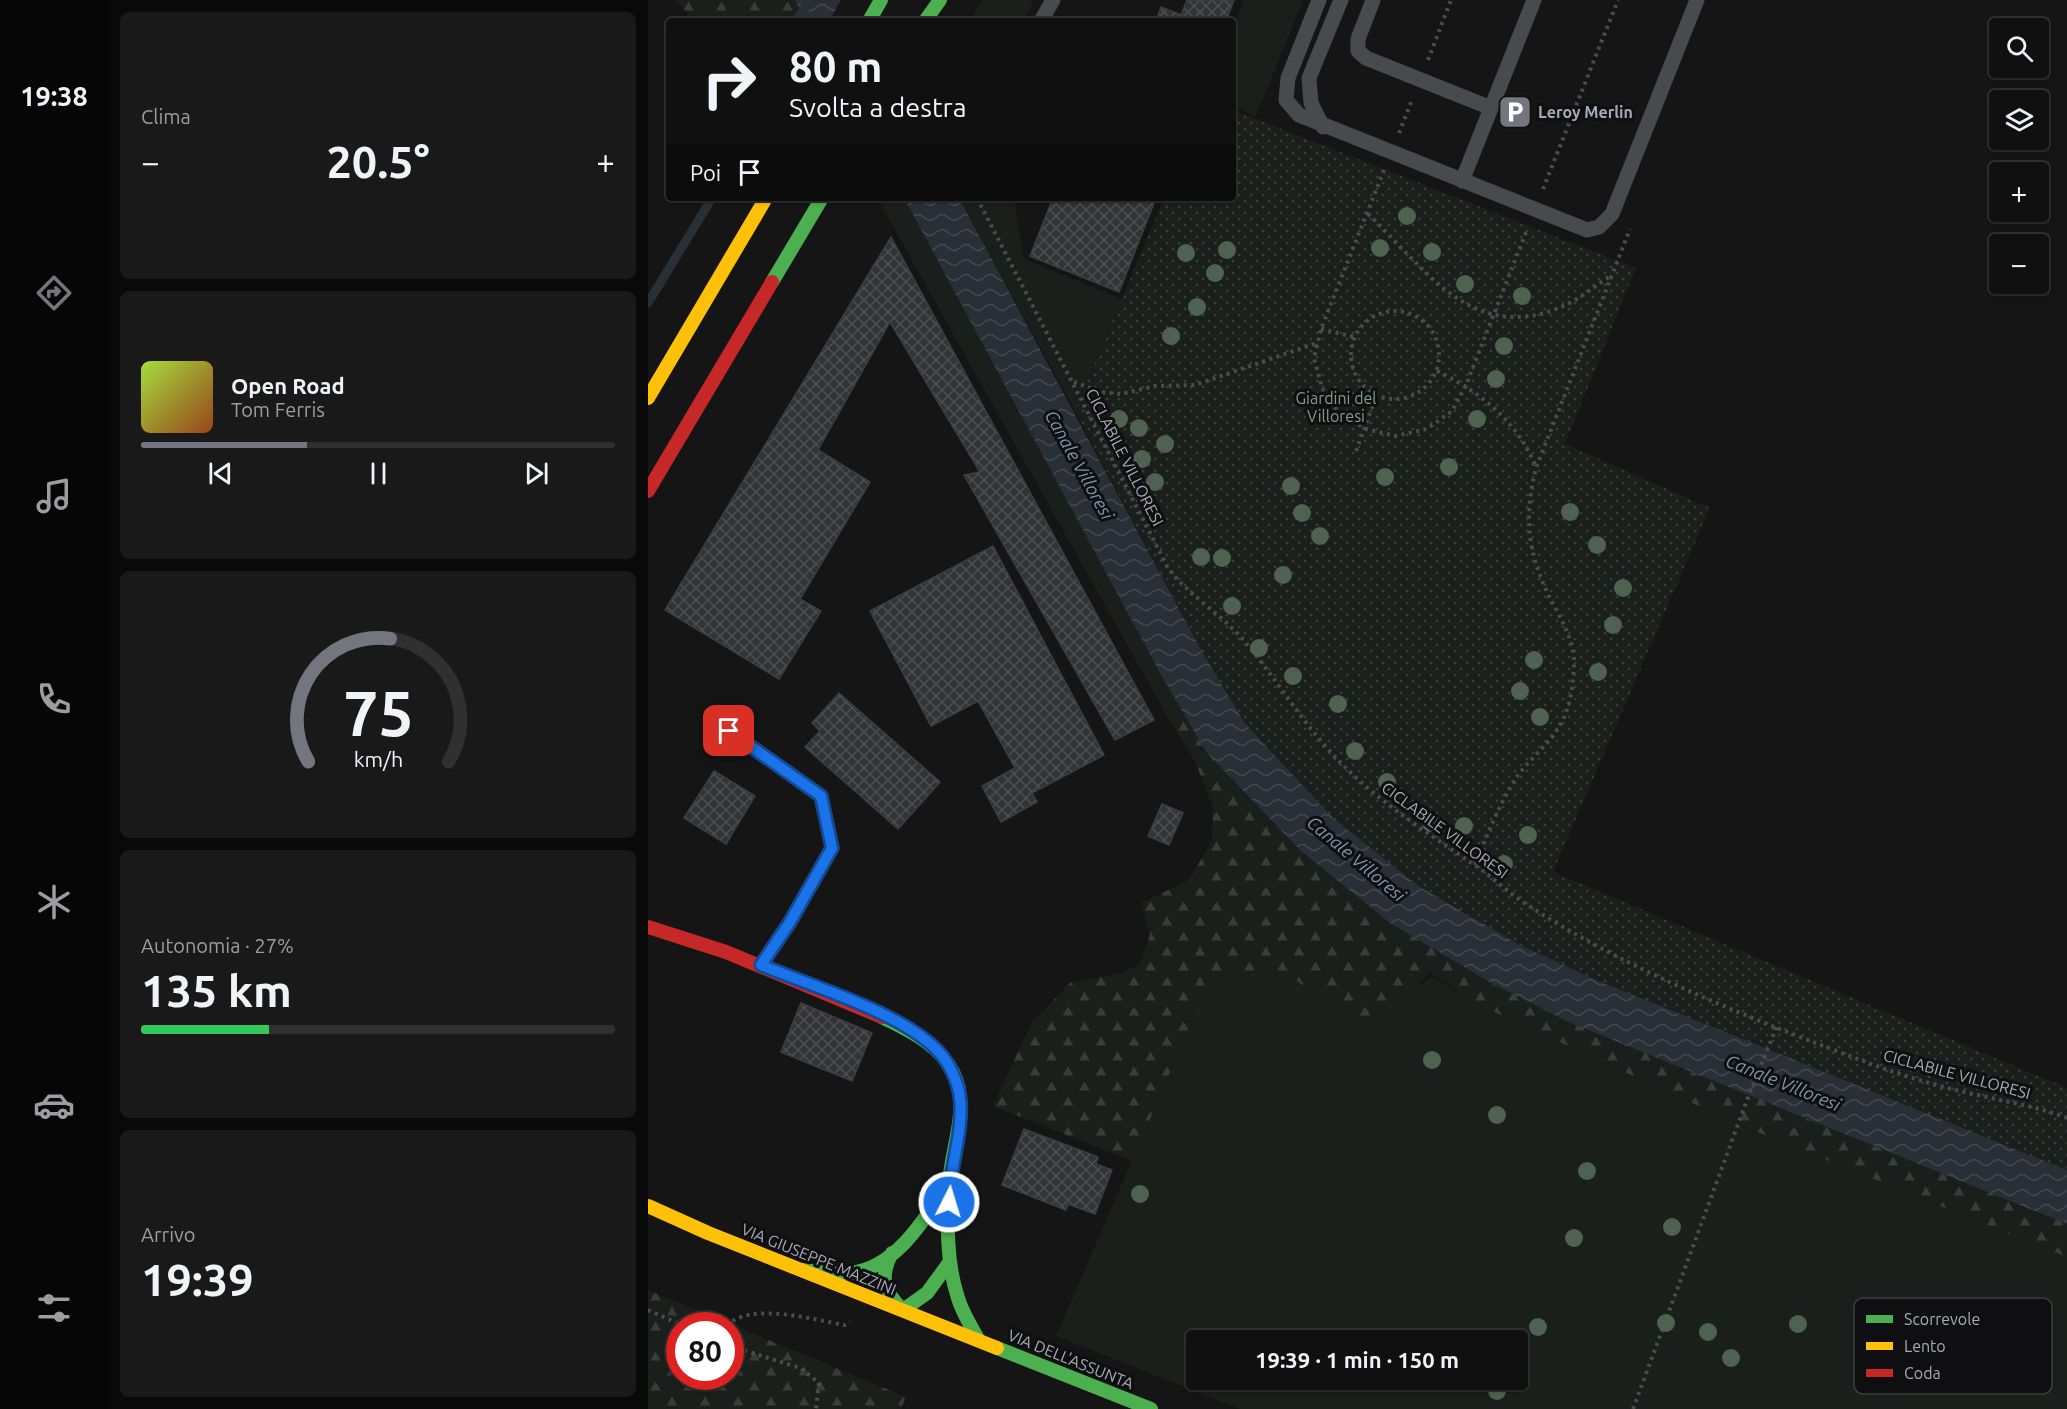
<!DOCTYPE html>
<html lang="it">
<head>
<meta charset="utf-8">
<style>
  body { margin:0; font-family:Ubuntu,sans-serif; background:#191919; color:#f1f3f6; height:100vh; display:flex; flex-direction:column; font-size:22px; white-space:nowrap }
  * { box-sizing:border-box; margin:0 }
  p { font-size:20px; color:#9c9d9f }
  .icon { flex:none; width:33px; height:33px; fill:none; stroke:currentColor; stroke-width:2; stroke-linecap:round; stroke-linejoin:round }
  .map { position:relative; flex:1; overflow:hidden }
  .side { display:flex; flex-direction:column; gap:12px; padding:12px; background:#090909; width:540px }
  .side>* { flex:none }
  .top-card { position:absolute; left:18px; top:18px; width:570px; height:183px; border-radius:6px; box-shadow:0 2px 4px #0004,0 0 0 2px #303030; background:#101010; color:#f1f3f6; overflow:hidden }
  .controls { position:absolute; left:1341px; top:18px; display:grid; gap:12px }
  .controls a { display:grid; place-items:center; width:60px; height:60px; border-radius:6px; background:#101010; box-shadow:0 2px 4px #0004,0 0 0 2px #303030; font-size:30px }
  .speed { position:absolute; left:18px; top:1312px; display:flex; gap:12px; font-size:30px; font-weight:700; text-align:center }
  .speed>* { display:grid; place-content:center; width:78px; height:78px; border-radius:50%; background:#101010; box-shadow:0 2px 4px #0004,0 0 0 2px #303030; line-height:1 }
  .speed .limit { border:9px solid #d22; background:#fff; color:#111 }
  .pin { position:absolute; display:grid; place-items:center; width:51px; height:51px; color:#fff; margin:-26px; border-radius:12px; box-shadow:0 3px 9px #0006 }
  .me { position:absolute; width:66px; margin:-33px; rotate:5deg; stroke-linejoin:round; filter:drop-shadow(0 0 4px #0008) }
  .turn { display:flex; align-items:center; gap:21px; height:126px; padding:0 24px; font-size:27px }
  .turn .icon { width:78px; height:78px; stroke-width:2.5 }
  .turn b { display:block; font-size:42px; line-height:51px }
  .then { display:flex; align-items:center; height:57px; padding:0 24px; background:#0003; gap:12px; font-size:22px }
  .big { font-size:45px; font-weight:600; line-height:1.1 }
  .side .widget { flex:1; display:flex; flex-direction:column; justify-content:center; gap:9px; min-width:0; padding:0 21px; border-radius:9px; background:#191919 }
  .side .dial { align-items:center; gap:0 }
  .dial svg { height:156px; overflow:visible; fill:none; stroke:#303030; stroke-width:7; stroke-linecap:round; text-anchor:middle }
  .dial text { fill:#f1f3f6; stroke:none }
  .song { display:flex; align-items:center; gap:18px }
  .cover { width:72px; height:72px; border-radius:9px; background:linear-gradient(135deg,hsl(80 70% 55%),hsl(20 70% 35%)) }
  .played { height:6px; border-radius:3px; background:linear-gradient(90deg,#73767e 35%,#303030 35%) }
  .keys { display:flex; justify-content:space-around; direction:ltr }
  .heat { display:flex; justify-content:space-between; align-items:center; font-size:33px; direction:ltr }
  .charge { height:9px; border-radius:4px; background:linear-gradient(90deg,#34c759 27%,#303030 0) }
  .trip { position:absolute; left:538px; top:1330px; width:342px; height:60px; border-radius:6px; background:#101010; box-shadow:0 2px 4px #0004,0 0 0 2px #303030; font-weight:600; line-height:60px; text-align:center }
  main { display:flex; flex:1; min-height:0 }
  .tabs { display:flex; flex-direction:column; width:108px; justify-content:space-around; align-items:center; background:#060606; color:#9c9d9f }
  .tabs .icon { width:42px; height:42px }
  .tabs .selected { color:#73767e }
  .tabs b { font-size:27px; color:#f1f3f6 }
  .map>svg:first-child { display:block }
  .grass { fill:#1a1f1b; fill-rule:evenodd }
  .forest { fill:url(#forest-firs); fill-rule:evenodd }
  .park { fill:url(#park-dots) }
  .water { fill:url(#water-waves) }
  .pier { fill:#151515 }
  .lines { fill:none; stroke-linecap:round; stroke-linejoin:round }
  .stream { stroke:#292f36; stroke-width:9 }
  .building { fill:url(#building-cross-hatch); stroke:#3d3e41; stroke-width:1.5 }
  .path { stroke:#4b4c50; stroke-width:4; stroke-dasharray:3 4.5; stroke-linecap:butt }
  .lane { stroke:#494a4e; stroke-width:15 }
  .fast { stroke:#4caf50; stroke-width:14 }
  .slow { stroke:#ffc107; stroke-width:14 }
  .jam { stroke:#c62828; stroke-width:14 }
  .tree { fill:#4f6150 }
  .route-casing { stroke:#114b97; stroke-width:15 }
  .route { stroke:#1a73e8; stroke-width:10 }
  .labels { text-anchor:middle; stroke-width:6; stroke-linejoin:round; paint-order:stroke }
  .poi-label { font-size:16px; font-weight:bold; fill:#a6abb6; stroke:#0f0f11; text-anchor:start }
  .park-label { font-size:16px; fill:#7ea081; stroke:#0f0f11 }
  .street-label { font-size:16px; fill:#a6abb6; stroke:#0f0f11 }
  .water-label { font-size:18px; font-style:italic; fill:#7e97b0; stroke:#0f0f11 }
  .key { fill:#0f0f11; stroke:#3c3e43; stroke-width:1.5 }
  .key-label { font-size:16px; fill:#a6abb6 }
</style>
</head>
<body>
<main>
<nav class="tabs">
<b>19:38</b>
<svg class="icon selected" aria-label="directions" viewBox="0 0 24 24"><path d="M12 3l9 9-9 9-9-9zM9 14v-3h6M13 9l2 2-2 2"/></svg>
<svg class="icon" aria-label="music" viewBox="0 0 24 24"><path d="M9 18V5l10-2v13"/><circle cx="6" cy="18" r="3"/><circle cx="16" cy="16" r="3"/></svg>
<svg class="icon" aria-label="phone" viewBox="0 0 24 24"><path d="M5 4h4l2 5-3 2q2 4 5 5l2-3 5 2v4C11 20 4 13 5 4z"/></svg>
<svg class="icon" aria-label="climate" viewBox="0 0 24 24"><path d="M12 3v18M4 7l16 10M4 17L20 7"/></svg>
<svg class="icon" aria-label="car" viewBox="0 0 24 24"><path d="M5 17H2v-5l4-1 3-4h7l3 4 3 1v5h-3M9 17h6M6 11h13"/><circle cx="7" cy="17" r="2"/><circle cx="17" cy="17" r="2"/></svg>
<svg class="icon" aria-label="filters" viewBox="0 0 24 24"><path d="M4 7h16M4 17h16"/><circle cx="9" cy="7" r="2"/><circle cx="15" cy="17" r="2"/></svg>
</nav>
<section class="side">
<div class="widget"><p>Clima</p>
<div class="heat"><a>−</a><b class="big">20.5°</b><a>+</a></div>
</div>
<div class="widget">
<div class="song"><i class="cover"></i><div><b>Open Road</b><p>Tom Ferris</p></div></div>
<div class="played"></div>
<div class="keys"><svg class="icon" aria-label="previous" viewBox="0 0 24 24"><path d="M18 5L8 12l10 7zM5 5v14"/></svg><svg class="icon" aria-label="pause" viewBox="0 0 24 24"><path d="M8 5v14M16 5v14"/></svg><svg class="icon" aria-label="next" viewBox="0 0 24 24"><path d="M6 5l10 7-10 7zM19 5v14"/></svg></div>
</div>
<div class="widget dial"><svg viewBox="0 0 100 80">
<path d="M14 69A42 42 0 1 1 86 69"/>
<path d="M14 69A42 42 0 0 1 56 6" stroke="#73767e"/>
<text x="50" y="56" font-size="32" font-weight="700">75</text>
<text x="50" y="72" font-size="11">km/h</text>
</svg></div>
<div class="widget"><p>Autonomia · 27%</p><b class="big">135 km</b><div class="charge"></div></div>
<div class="widget"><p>Arrivo</p><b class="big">19:39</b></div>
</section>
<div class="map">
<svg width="1419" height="1409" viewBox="0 0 1419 1409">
  <defs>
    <pattern id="forest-firs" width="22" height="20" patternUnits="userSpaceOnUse" patternTransform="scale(1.5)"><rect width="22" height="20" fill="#1a1f1b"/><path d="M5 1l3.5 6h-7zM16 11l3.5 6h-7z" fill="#383d3a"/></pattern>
    <pattern id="park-dots" width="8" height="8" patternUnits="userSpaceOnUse" patternTransform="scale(1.5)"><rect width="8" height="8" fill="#1a1f1b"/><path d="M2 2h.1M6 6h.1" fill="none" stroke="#383d3a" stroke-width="1.8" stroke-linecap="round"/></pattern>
    <pattern id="water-waves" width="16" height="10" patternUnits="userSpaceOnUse" patternTransform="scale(1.5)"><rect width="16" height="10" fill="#292f36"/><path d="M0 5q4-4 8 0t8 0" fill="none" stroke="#454a51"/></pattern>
    <pattern id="building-cross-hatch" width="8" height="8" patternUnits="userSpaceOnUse" patternTransform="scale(1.5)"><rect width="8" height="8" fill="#323335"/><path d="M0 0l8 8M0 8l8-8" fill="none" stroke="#4d4e50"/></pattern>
  </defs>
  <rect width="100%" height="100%" fill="#151515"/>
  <!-- grass -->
  <path class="grass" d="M334 0H386L375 21H322Z
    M596 0H655L608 116 585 107V27Z
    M229 198H256L533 709 520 718Z
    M311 198H366L376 259 474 299 427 411Z
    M587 976 645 979 723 1025 784 976 829 1004 1094 1126 1419 1257V1409H592L408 1336 548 1012ZM549 1341H870V1380H549Z"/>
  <!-- forest -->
  <path class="forest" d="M28 0H147L157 21H46Z
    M533 709 558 752 653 851 742 923 845 984 924 1023 1419 1224V1257L1094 1126 829 1004 781 972 768 989 723 1025 645 979 586 976 548 1012 484 1161 345 1106 383 1024 423 982 470 974 491 965 502 935 493 903 541 880 564 841 565 808 547 761 520 718Z
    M0 1290 258 1397 253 1409H0ZM32 1326H82V1377H32Z"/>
  <!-- park -->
  <path class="park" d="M585 110 988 268 917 444 1062 508 905 872 1419 1088V1170L946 979 872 945 772 887 685 818 596 722 552 648 427 411 516 198H585Z"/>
  <!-- water -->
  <path class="water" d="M147 0H206L217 21H157Z
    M256 198H311L552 648 596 722 685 818 772 887 872 945 946 979 1419 1170V1224L923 1023 845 984 742 923 653 851 558 752 511 671Z"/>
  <!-- pier -->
  <path class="pier" d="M193 0H209L220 21H181Z"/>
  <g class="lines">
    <!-- stream -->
    <path class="stream" d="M148 21 162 0
      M0 303 64 198"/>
  </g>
  <!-- building -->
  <path class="building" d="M539 0H586L578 21H508L513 7 533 15Z
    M405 198H508L471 292 382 256Z
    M243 237 506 720 467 740 316 475 332 472 242 322 170 450 222 482 152 599 173 611 131 679 17 610Z
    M345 546 456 755 384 793 389 802 353 822 334 786 367 768 330 701 283 726 222 611Z
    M191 693 292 782 250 829 157 747 172 731 164 723Z
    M66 771 107 796 78 844 36 818Z
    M514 804 535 813 521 845 500 836Z
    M153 1003 224 1033 204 1081 133 1052Z
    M376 1129 450 1157 448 1164 464 1170 447 1214 420 1204 418 1210 354 1185Z"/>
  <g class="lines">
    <!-- path -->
    <path class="path" d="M780 60 803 0
      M751 133 764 100
      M736 170 673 329 666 358 674 388 691 413 718 429 747 436 779 429 804 411 818 385 879 230
      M895 189 970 0
      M329 198 520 568C542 597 575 615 598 643 629 680 654 722 688 758 729 801 777 831 825 864 842 875 856 889 872 900 975 969 1110 1022 1226 1065 1259 1077 1295 1088 1330 1095 1360 1102 1390 1107 1419 1118
      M720 214C777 268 824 345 913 307 931 300 948 285 964 275
      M703 355a44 44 0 1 1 88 0a44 44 0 1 1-88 0Z
      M673 329 706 337
      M789 371C832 392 869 421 888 467
      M426 382 453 392 473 394 507 386 547 385 669 343
      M708 451 729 394
      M827 865C839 835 851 805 868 778 881 759 901 745 912 725 923 707 925 684 926 664 927 640 911 616 901 596 879 551 876 516 888 468L982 229
      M0 1310 36 1326
      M79 1326C101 1301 166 1320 197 1325L202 1322
      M82 1346 152 1368 171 1383 168 1409
      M985 1409 1099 1100 1129 1026"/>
    <!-- lane -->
    <path class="lane" d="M671 0 640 78 638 100 651 115 939 230 951 227 964 214 1049 0
      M725 0 710 39V51L718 58 843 108
      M393 21 405 0
      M675 127 663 103 661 78 693 0
      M814 181 886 0
      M63 718 173 796 184 848 142 922 113 965"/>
    <!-- fast -->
    <path class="fast" d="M221 21 233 0
      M277 21 292 0
      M124 282 174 198
      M234 1017C261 1031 290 1043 305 1072 323 1107 303 1147 301 1184 299 1221 298 1262 310 1298 314 1312 323 1326 330 1339
      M244 1253C231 1277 236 1292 255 1310L279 1293 301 1263
      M156 1270C171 1272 187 1275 202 1273 249 1268 278 1217 301 1182
      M349 1348 503 1409"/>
    <!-- slow -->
    <path class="slow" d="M0 398 118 198
      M0 1206 60 1233 349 1348"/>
    <!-- jam -->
    <path class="jam" d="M0 491 124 282
      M0 927 78 952 234 1017"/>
  </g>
  <!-- trees -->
  <g class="tree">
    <circle cx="759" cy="216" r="9"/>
    <circle cx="732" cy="248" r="9"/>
    <circle cx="579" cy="250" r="9"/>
    <circle cx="784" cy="252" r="9"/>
    <circle cx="538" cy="253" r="9"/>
    <circle cx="567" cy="273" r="9"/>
    <circle cx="817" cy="284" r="9"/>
    <circle cx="874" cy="296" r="9"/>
    <circle cx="549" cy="307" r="9"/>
    <circle cx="523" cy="336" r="9"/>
    <circle cx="856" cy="346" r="9"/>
    <circle cx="848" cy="379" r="9"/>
    <circle cx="471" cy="419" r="9"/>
    <circle cx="829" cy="419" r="9"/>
    <circle cx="491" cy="428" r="9"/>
    <circle cx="517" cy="444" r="9"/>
    <circle cx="494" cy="459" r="9"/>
    <circle cx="801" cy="467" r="9"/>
    <circle cx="737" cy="477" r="9"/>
    <circle cx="507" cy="482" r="9"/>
    <circle cx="643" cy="486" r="9"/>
    <circle cx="922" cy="512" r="9"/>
    <circle cx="654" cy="513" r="9"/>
    <circle cx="672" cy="536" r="9"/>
    <circle cx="949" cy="545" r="9"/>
    <circle cx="553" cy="557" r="9"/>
    <circle cx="574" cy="558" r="9"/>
    <circle cx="635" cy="575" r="9"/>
    <circle cx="975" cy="588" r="9"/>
    <circle cx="584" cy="606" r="9"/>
    <circle cx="965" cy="625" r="9"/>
    <circle cx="611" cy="648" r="9"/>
    <circle cx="886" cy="660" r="9"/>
    <circle cx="950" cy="672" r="9"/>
    <circle cx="645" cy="676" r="9"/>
    <circle cx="872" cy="691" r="9"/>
    <circle cx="690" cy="704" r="9"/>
    <circle cx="892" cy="717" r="9"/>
    <circle cx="707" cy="751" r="9"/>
    <circle cx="739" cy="782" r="9"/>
    <circle cx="783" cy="823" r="9"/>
    <circle cx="816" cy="826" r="9"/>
    <circle cx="880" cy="835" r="9"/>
    <circle cx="856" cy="864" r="9"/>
    <circle cx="784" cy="1060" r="9"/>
    <circle cx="849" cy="1115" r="9"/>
    <circle cx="939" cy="1171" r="9"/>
    <circle cx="492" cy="1194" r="9"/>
    <circle cx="1024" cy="1227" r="9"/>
    <circle cx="926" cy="1238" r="9"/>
    <circle cx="1018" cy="1323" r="9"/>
    <circle cx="1150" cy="1324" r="9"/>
    <circle cx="890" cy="1327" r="9"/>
    <circle cx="1060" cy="1332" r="9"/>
    <circle cx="1083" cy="1358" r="9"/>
    <circle cx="849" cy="1391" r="9"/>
  </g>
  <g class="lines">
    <!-- route casing -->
    <g class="route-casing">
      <path id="route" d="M81 731 173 796 184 848 142 922 113 965C163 986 252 1012 289 1050 301 1062 310 1081 312 1098 316 1130 301 1170 301 1202"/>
    </g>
    <!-- route -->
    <use href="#route" class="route"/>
  </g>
  <!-- icons -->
  <defs>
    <g id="parking-square" transform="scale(1.725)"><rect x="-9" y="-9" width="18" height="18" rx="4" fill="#73767e" stroke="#0f0f11"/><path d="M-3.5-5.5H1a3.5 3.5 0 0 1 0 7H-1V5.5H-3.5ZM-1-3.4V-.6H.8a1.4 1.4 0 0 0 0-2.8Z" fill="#fff"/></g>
  </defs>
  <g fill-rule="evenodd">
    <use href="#parking-square" x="867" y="112"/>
  </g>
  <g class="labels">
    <!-- poi labels -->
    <g class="poi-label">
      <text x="890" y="118">Leroy Merlin</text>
    </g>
    <!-- park labels -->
    <g class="park-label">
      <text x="688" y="404">Giardini del<tspan x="688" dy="18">Villoresi</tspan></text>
    </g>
    <!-- street labels -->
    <g class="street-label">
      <text transform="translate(477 457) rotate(63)" y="6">CICLABILE VILLORESI</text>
      <text transform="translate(797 830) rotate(36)" y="6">CICLABILE VILLORESI</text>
      <text transform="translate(1309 1074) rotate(15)" y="6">CICLABILE VILLORESI</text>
      <text transform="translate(171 1259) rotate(22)" y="6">VIA GIUSEPPE MAZZINI</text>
      <text transform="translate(423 1359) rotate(22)" y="6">VIA DELL'ASSUNTA</text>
    </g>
    <!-- water labels -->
    <g class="water-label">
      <text transform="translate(431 465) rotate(61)" y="6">Canale Villoresi</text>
      <text transform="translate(708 859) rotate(40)" y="6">Canale Villoresi</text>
      <text transform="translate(1135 1083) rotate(22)" y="6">Canale Villoresi</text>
    </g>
  </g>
  <!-- legend -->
  <rect x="1206" y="1298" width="198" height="96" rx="9" class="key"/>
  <rect x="1218" y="1315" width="27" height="8" fill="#4caf50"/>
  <rect x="1218" y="1342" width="27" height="8" fill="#ffc107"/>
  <rect x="1218" y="1369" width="27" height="8" fill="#c62828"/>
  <g class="key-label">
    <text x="1256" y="1325">Scorrevole</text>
    <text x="1256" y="1352">Lento</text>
    <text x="1256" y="1379">Coda</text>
  </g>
</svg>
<div class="controls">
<a><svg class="icon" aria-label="search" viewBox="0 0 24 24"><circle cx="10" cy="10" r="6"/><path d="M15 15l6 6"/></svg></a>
<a><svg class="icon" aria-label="layers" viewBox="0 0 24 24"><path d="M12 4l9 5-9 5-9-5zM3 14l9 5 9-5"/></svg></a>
<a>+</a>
<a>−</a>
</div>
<div class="speed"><div class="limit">80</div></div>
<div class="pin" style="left:81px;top:731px;background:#d93025"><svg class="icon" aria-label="arrive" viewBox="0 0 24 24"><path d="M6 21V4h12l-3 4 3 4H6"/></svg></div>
<svg class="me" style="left:301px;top:1202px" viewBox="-20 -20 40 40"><circle r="17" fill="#1a73e8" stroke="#fff" stroke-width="3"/><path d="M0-11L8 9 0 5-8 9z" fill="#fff"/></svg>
<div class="trip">19:39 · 1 min · 150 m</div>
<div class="top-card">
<div class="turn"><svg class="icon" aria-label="right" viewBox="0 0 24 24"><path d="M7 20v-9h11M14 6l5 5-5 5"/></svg><div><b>80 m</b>Svolta a destra</div></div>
<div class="then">Poi<svg class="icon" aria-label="arrive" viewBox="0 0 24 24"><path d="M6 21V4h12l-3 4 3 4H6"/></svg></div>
</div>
</div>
</main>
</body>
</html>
